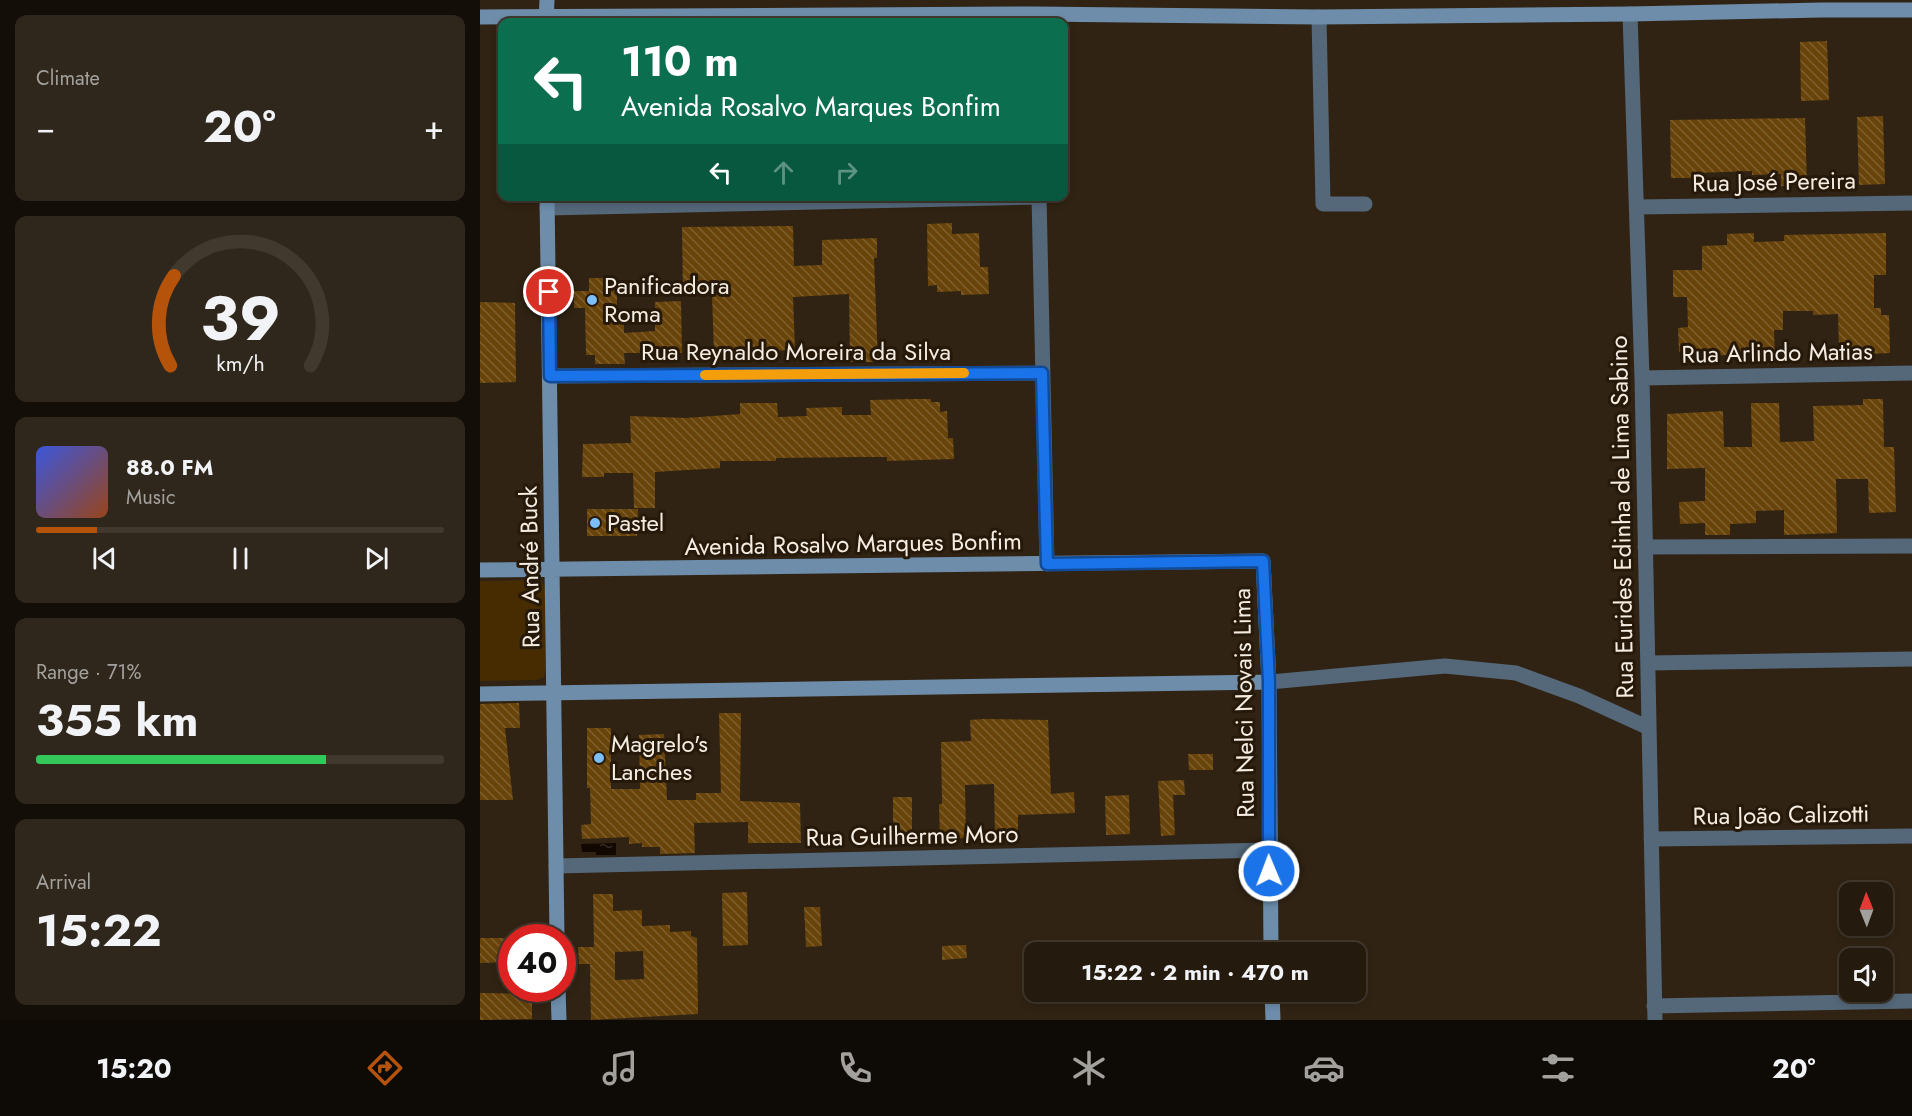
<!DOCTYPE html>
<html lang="en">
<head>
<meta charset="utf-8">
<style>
  body { margin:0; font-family:Jost,sans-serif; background:#30271c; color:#f1f3f6; height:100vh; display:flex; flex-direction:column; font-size:22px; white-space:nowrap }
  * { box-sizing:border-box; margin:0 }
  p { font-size:20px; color:#a3a19e }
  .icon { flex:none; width:33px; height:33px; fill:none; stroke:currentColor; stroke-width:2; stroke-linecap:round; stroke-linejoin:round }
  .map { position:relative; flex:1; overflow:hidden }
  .drawer { display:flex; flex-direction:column; gap:15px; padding:15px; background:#140e08; width:480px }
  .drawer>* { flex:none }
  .hud { position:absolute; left:18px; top:18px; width:570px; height:183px; border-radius:12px; box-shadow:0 3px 9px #0003,0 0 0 2px #41382e; background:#0b6e4f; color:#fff; overflow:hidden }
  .needle { width:39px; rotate:359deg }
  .tools { position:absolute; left:1359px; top:882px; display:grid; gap:12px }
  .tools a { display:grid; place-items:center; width:54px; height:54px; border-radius:12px; background:#241a0e; box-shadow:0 3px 9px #0003,0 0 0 2px #41382e; font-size:30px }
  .speed { position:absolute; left:18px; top:924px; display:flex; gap:12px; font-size:30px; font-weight:700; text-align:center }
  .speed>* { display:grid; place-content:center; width:78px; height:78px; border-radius:50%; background:#241a0e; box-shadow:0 3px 9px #0003,0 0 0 2px #41382e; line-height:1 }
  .speed .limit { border:9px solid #d22; background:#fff; color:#111 }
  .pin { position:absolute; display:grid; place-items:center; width:51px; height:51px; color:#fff; margin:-26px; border:3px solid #fff; border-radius:50%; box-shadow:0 2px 6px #0007 }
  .me { position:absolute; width:66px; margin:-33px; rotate:359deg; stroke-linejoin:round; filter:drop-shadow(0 0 4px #0008) }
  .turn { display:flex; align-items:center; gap:21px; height:126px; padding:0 24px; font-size:27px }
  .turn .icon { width:78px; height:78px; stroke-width:2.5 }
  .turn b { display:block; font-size:42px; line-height:51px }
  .lanes { display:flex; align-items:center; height:57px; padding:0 24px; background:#0003; justify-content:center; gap:30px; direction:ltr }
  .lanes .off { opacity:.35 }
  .big { font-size:45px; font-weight:700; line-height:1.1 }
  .drawer .tile { flex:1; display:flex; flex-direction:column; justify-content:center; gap:9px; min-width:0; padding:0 21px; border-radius:12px; background:#30271c }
  .drawer .dial { align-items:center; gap:0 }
  .dial svg { height:156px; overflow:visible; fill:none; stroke:#41382e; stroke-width:7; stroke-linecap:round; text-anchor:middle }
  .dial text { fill:#f1f3f6; stroke:none }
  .song { display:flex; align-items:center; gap:18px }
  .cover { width:72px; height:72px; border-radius:9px; background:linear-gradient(135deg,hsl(230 70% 55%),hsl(20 70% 35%)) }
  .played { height:6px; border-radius:3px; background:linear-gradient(90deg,#b45309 15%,#41382e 15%) }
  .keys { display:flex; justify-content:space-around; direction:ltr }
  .heat { display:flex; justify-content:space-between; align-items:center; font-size:33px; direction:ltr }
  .charge { height:9px; border-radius:4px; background:linear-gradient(90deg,#34c759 71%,#41382e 0) }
  .trip { position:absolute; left:544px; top:942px; width:342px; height:60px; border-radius:12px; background:#241a0e; box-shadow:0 3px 9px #0003,0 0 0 2px #41382e; font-weight:700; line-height:60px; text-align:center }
  .tabs { display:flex; height:96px; justify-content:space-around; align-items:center; background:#0e0a06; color:#a3a19e }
  .tabs .icon { width:42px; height:42px }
  .tabs .current { color:#b45309 }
  .tabs b { font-size:27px; color:#f1f3f6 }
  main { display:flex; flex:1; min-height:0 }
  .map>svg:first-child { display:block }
  .green { fill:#472c01 }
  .water { fill:url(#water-ripples) }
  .building { fill:url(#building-back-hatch); fill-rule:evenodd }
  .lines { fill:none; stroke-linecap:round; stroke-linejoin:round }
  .street { stroke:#54687a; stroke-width:15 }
  .secondary { stroke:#6d8dab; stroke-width:15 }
  .route-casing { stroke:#114b97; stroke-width:15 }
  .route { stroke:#1a73e8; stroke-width:10 }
  .slow { stroke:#f59e0b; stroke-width:10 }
  .poi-dot { fill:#7cbef9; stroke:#261909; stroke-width:2 }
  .labels { text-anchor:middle; stroke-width:6; stroke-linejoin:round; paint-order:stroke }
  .street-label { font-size:24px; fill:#f5ece2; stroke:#261909 }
  .poi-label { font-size:24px; fill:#f5ece2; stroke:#261909; text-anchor:start }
</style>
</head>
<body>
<main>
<section class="drawer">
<div class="tile"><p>Climate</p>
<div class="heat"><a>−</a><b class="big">20°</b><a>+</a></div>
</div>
<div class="tile dial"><svg viewBox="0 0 100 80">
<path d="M14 69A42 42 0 1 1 86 69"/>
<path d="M14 69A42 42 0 0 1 16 23" stroke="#b45309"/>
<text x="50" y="56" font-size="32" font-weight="700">39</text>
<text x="50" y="72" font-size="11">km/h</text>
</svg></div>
<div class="tile">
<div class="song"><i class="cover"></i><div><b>88.0 FM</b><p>Music</p></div></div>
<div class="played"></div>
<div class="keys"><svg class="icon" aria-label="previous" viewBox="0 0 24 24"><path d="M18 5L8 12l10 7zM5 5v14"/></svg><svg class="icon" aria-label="pause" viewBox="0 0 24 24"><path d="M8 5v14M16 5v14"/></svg><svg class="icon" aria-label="next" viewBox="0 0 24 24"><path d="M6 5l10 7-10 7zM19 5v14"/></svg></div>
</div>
<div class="tile"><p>Range · 71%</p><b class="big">355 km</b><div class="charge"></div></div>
<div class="tile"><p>Arrival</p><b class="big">15:22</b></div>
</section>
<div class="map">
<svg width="1432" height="1020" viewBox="0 0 1432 1020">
  <defs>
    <pattern id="water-ripples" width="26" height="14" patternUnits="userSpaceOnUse" patternTransform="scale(1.5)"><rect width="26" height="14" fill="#130800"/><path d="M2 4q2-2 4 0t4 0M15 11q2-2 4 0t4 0" fill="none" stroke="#362c25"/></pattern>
    <pattern id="building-back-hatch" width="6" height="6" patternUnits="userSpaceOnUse" patternTransform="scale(1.5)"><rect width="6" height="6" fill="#68440a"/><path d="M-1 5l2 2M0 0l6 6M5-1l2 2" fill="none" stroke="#7e5f2d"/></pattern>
  </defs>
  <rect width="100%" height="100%" fill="#302313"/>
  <!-- green -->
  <path class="green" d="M48 580H61L65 588V672L64 677 56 680 0 681V581Z"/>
  <!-- water -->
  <path class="water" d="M136 843V855H116V852H102L101 844Z"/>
  <!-- building -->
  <path class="building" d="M1347 41 1349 100 1321 101 1320 42Z
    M1403 116 1405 184 1379 185 1377 117Z
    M1325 118 1327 185 1301 186V174L1272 175V171L1216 173 1217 178H1191L1190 120Z
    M472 223V234L499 233 500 267H508L509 294 481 295V291L457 292V285L448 286 447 224Z
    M313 226 314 266 342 265V240L397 238V258H394L398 362H370L369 294 313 297 315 350 234 353 232 295H203L202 227Z
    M1274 233V242L1304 241V235L1406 233V275H1394V308H1401V315H1409L1410 353 1387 354 1386 348 1359 349 1358 314 1333 315V311H1303V330H1294L1295 364H1275V354L1224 356V352H1199L1198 328 1208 327 1207 297H1193V270H1222V246L1247 245V234Z
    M109 278H137V320H144V333L175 331V302L201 301 202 353H144L145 364H115V355H106L105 308H94V291H109Z
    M0 302 35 303 36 382 0 383Z
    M433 399H451V402H460V412L467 411 468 438H473L474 459 407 461V457H380L296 458V461H240V468L175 472V508H154L153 473H124V477H102L103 444 151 443 150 416 206 418 260 414V403H297L298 417 327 416 326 408 362 407V415H391L390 400Z
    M1383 399H1403L1404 447H1414L1416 512 1389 513 1388 479H1356L1357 533 1304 535V510L1276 511V523L1250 524V535H1225V523L1200 524 1199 502 1225 501V468L1187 469V414L1243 411 1244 447H1272L1271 403H1299L1300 442 1334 441 1333 406 1383 405Z
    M107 509H158L157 536H107Z
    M39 703 40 728H25L33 800H0V704Z
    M239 713H261L260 801 320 803 321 843H268V822L214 823 215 853 180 854V847H162V843L149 844V837L102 839 101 825 111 824 110 788H107V728H131V789H160L159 735 184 734 187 800H216V793H241Z
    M504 719 568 720 571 794 594 792 595 813 538 815V836L515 837 514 784 485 785 486 838 460 839 459 804H462L461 742 491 741 490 720Z
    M708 754H733V770H709Z
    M704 780 705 795H693L695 835 681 836 678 781Z
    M649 795 650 834 626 835 625 796Z
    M413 797H432V843H409L410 825H413Z
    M267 892 268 945 243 946 242 893Z
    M113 894H133V911L162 910V926L190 925V932L211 931V936L217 938 218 1014 111 1020 110 964H99L98 947H114ZM163 951 164 979 135 980V952Z
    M324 907H340L342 946 326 947Z
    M0 938H32V962L0 963Z
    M486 945 487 958 462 960V946Z
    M0 993 52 994V1019L0 1020Z"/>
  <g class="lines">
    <!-- street -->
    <path class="street" d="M1150 14 1162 378 1175 1020
      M839 17 843 204H885
      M559 196 567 564
      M1157 207 1432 203
      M67 208 559 197
      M70 376 562 373
      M1162 378 1432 373
      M1165 547 1432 546
      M1168 663 1432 659
      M789 682 965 666 1036 673 1099 696 1169 728
      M1171 839 1432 836
      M76 866 789 850
      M1174 1006 1432 1001"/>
    <!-- secondary -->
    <path class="secondary" d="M0 17 554 14 839 17 1150 14 1340 10H1432
      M66 22 67 0
      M67 196 77 938
      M0 570 783 561 789 682 791 952
      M0 694 789 682
      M78 988 79 1020
      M792 992 793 1020"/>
  </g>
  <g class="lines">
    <!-- route casing -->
    <g class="route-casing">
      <path id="route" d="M69 292 70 376 562 373 567 564 783 561 789 682V871"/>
    </g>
    <!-- route -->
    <use href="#route" class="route"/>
    <!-- slow -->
    <path class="slow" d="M225 375 484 373"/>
  </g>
  <!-- markers -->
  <g class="poi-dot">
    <circle cx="112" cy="300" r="6"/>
    <circle cx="115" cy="523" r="6"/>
    <circle cx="119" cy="758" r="6"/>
  </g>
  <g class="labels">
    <!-- street labels -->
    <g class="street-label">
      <text transform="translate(1294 182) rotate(-1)" y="8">Rua José Pereira</text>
      <text x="316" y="360">Rua Reynaldo Moreira da Silva</text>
      <text transform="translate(1297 353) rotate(-1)" y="8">Rua Arlindo Matias</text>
      <text transform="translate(1142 517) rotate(-91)" y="8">Rua Eurides Edinha de Lima Sabino</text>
      <text transform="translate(373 544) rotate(-1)" y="8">Avenida Rosalvo Marques Bonfim</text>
      <text transform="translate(50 567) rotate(-91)" y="8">Rua André Buck</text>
      <text transform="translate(764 703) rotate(-91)" y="8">Rua Nelci Novais Lima</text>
      <text transform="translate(1301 815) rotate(-1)" y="8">Rua João Calizotti</text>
      <text transform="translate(432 836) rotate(-1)" y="8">Rua Guilherme Moro</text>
    </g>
    <!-- poi labels -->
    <g class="poi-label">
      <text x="124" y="294">Panificadora<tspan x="124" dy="28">Roma</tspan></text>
      <text x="127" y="531">Pastel</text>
      <text x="131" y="752">Magrelo's<tspan x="131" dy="28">Lanches</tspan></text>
    </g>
  </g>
</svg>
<div class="tools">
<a><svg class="needle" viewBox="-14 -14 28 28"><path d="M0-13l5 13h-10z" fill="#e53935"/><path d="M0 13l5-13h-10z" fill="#a3a19e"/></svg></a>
<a><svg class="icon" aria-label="sound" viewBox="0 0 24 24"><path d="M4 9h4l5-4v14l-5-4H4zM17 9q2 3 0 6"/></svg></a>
</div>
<div class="speed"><div class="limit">40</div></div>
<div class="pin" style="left:69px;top:292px;background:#d93025"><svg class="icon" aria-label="arrive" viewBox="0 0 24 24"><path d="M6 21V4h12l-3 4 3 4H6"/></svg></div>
<svg class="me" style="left:789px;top:871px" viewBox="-20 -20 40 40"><circle r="17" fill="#1a73e8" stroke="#fff" stroke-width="3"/><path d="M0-11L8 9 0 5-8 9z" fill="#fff"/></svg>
<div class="trip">15:22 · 2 min · 470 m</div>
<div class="hud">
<div class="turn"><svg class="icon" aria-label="left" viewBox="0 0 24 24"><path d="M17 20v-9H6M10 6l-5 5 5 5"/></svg><div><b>110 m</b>Avenida Rosalvo Marques Bonfim</div></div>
<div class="lanes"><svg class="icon" aria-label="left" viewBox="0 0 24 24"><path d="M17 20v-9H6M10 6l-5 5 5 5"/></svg><svg class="icon off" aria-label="ahead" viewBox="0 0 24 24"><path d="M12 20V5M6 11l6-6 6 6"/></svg><svg class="icon off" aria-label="right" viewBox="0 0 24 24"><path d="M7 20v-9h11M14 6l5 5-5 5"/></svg></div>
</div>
</div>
</main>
<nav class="tabs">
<b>15:20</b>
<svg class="icon current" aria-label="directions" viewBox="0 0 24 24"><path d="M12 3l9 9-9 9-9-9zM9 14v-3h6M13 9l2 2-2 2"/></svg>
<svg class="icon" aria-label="music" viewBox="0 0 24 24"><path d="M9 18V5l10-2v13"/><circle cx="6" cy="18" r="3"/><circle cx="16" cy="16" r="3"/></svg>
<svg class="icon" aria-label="phone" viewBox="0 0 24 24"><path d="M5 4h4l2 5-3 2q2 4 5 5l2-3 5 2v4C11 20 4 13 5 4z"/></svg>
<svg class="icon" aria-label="climate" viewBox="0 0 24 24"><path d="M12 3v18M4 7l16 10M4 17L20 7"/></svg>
<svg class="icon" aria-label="car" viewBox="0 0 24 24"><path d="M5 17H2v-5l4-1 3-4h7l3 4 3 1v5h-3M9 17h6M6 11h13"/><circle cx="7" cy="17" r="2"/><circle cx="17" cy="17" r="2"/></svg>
<svg class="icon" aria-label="filters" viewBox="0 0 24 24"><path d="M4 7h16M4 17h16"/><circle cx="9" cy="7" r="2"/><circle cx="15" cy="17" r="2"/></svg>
<b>20°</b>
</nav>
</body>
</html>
